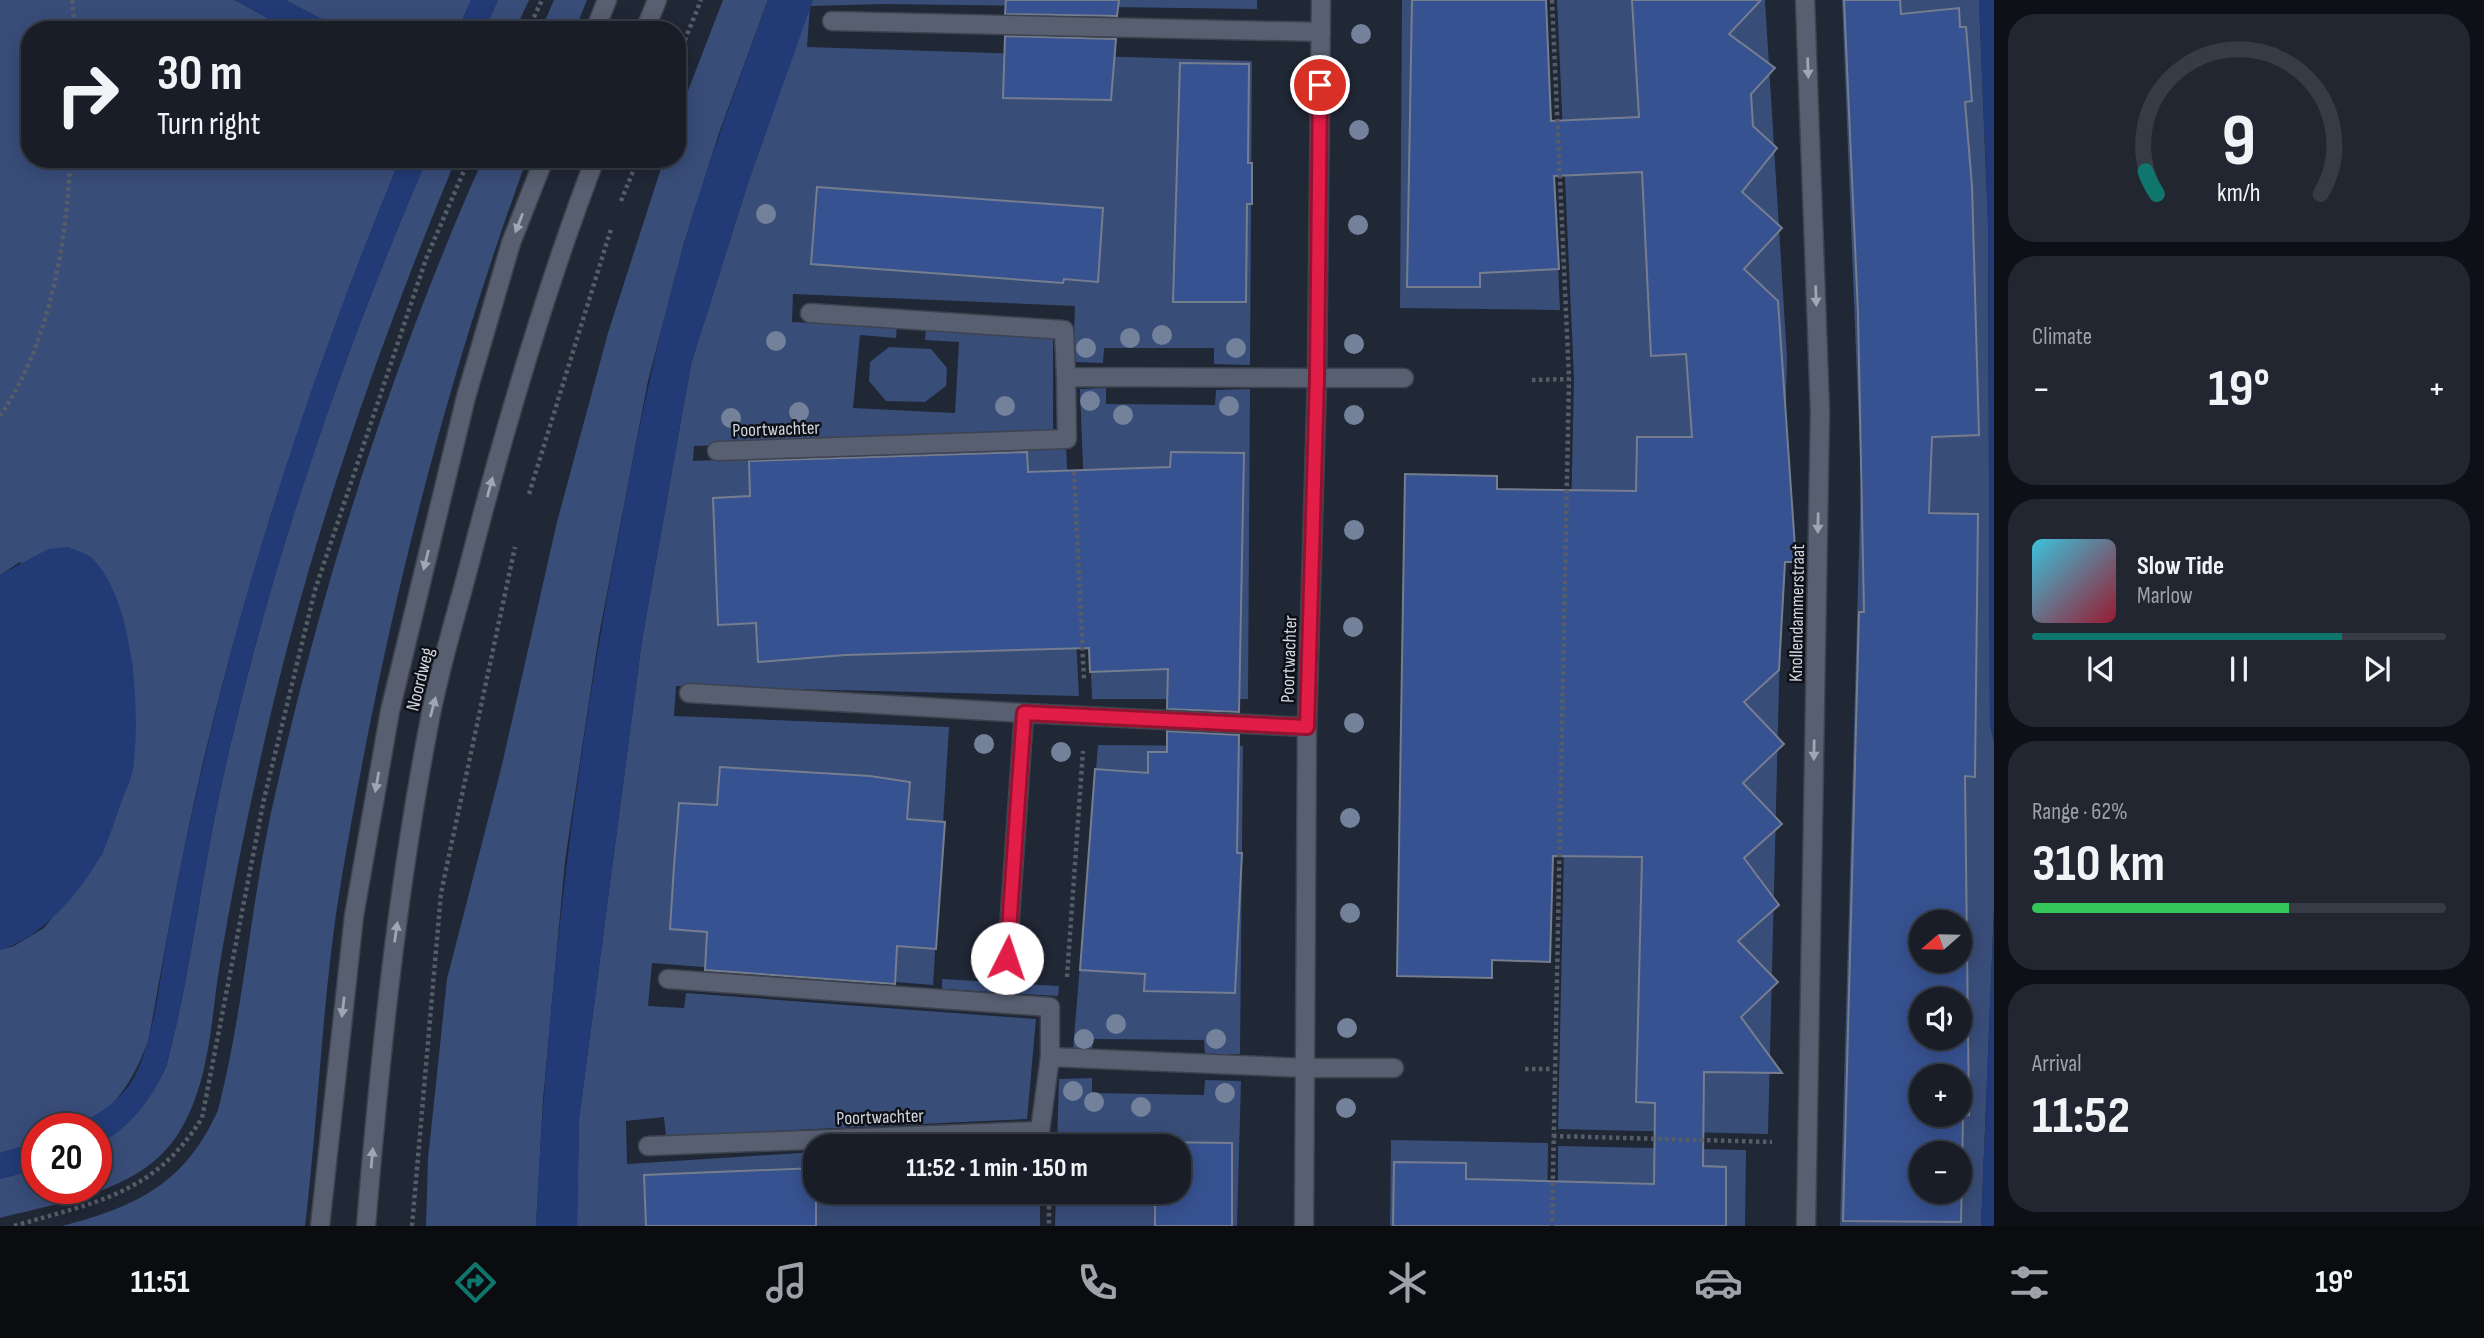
<!DOCTYPE html>
<html lang="en">
<head>
<meta charset="utf-8">
<style>
  body { margin:0; font-family:"Sofia Sans Condensed",sans-serif; background:#212630; color:#f1f3f6; height:100vh; display:flex; flex-direction:column; font-size:26px; white-space:nowrap }
  * { box-sizing:border-box; margin:0 }
  p { font-size:23px; color:#9fa2a8 }
  .icon { flex:none; width:38px; height:38px; fill:none; stroke:currentColor; stroke-width:2; stroke-linecap:round; stroke-linejoin:round }
  .map { position:relative; flex:1; overflow:hidden }
  .panel { display:flex; flex-direction:column; gap:14px; padding:14px; background:#0d1016; width:490px }
  .panel>* { flex:none }
  .banner { position:absolute; left:21px; top:21px; width:665px; height:147px; border-radius:28px; box-shadow:0 4px 18px #0003,0 0 0 2px #363b45; background:#181d28; color:#f1f3f6; overflow:hidden }
  .needle { width:46px; rotate:250deg }
  .buttons { position:absolute; left:1909px; top:910px; display:grid; gap:14px }
  .buttons a { display:grid; place-items:center; width:63px; height:63px; border-radius:50%; background:#181d28; box-shadow:0 4px 18px #0003,0 0 0 2px #363b45; font-size:35px }
  .speed { position:absolute; left:21px; top:1113px; display:flex; gap:14px; font-size:35px; font-weight:700; text-align:center }
  .speed>* { display:grid; place-content:center; width:91px; height:91px; border-radius:50%; background:#181d28; box-shadow:0 4px 18px #0003,0 0 0 2px #363b45; line-height:1 }
  .speed .limit { border:10px solid #d22; background:#fff; color:#111 }
  .pin { position:absolute; display:grid; place-items:center; width:60px; height:60px; color:#fff; margin:-30px; border:4px solid #fff; border-radius:50%; box-shadow:0 2px 7px #0007 }
  .me { position:absolute; width:77px; margin:-38px; rotate:4deg; stroke-linejoin:round; filter:drop-shadow(0 0 5px #0008) }
  .turn { display:flex; align-items:center; gap:24px; height:147px; padding:0 21px; font-size:32px }
  .turn .icon { width:91px; height:91px; stroke-width:2.5 }
  .turn b { display:block; font-size:49px; line-height:60px }
  .big { font-size:52px; font-weight:700; line-height:1.1 }
  .panel .tile { flex:1; display:flex; flex-direction:column; justify-content:center; gap:10px; min-width:0; padding:0 24px; border-radius:28px; background:#212630 }
  .panel .dial { align-items:center; gap:0 }
  .dial svg { height:182px; overflow:visible; fill:none; stroke:#363b45; stroke-width:7; stroke-linecap:round; text-anchor:middle }
  .dial text { fill:#f1f3f6; stroke:none }
  .song { display:flex; align-items:center; gap:21px }
  .cover { width:84px; height:84px; border-radius:10px; background:linear-gradient(135deg,hsl(190 70% 55%),hsl(350 70% 35%)) }
  .played { height:7px; border-radius:4px; background:linear-gradient(90deg,#0f766e 75%,#363b45 75%) }
  .keys { display:flex; justify-content:space-around; direction:ltr }
  .heat { display:flex; justify-content:space-between; align-items:center; font-size:38px; direction:ltr }
  .charge { height:10px; border-radius:5px; background:linear-gradient(90deg,#34c759 62%,#363b45 0) }
  .trip { position:absolute; left:803px; top:1134px; width:388px; height:70px; border-radius:28px; background:#181d28; box-shadow:0 4px 18px #0003,0 0 0 2px #363b45; font-weight:700; line-height:70px; text-align:center }
  .tab-bar { display:flex; height:112px; justify-content:space-around; align-items:center; background:#0a0c10; color:#9fa2a8 }
  .tab-bar .icon { width:49px; height:49px }
  .tab-bar .selected { color:#0f766e }
  .tab-bar b { font-size:32px; color:#f1f3f6 }
  main { display:flex; flex:1; min-height:0 }
  .map>svg:first-child { display:block }
  .green { fill:#394d79; fill-rule:evenodd }
  .water { fill:#223b77 }
  .building { fill:#375290; stroke:#757d8f; stroke-width:2; fill-rule:evenodd }
  .lines { fill:none; stroke-linecap:round; stroke-linejoin:round }
  .service-casing { stroke:#3e434f; stroke-width:21 }
  .pedestrian-casing { stroke:#3e434f; stroke-width:21 }
  .minor-casing { stroke:#3e434f; stroke-width:21 }
  .secondary-casing { stroke:#3e434f; stroke-width:21 }
  .path { stroke:#565d69; stroke-width:4.5; stroke-dasharray:3.5 3.5; stroke-linecap:butt }
  .service { stroke:#575f70; stroke-width:18 }
  .pedestrian { stroke:#575f70; stroke-width:18 }
  .minor { stroke:#575f70; stroke-width:18 }
  .secondary { stroke:#575f70; stroke-width:18 }
  .tree { fill:#74819b }
  .oneway { fill:#a0a6b3 }
  .route-casing { stroke:#92132f; stroke-width:18 }
  .route { stroke:#e11d48; stroke-width:12 }
  .labels { text-anchor:middle; stroke-width:5; stroke-linejoin:round; paint-order:stroke }
  .street-label { font-size:19px; fill:#d1d6df; stroke:#0d1016 }
</style>
</head>
<body>
<main>
<div class="map">
<svg width="1994" height="1226" viewBox="0 0 1994 1226">
  <rect width="100%" height="100%" fill="#202735"/>
  <!-- green -->
  <path class="green" d="M0 0H235L289 30H30V159H400C329 331 269 506 222 686 191 802 170 920 149 1038 136 1076 113 1118 70 1129 60 1131 47 1129 37 1129V1142L0 1153V950L14 946 44 928 102 854 133 769 135 704 132 661 20 562 0 575Z
    M285 0H471L458 30H343Z
    M498 0H529L515 30H484Z
    M554 0H587L575 30H541Z
    M723 0H768L719 133 684 243 648 381 599 635 565 861 543 1100 536 1226H426L428 1159 447 979 501 769 557 522 608 333 664 159H677V119Z
    M813 0H1257V9L883 4 810 6 807 47 1252 61 1250 365 1214 364V348H1104L1103 363 1073 362 1075 306 793 294 792 322 897 327 896 338 860 335 853 408 955 413 959 342 925 340 926 328 1053 338V432L694 446 693 461 1066 445 1079 696 676 686 674 716 949 727 933 985 652 963 648 1006 684 1008 686 993 1036 1019 1027 1119 666 1136 664 1117 626 1121 627 1164 815 1152 816 1192H1040V1226H577L579 1119 642 640 691 364 747 186 809 6Z
    M1402 0H1546L1560 310 1400 308Z
    M1557 0H1765L1787 358 1768 1134 1558 1129 1574 378Z
    M1842 0H1979L1988 224 1990 726 1994 742V909L1981 1226H1840L1861 478ZM1922 922H1960V961H1922ZM1922 999H1960V1038H1922ZM1922 1076H1960V1115H1922ZM1922 1153H1960V1192H1922Z
    M427 159H456C376 351 307 549 262 752 246 822 232 892 220 963 211 1019 210 1084 178 1134 141 1192 61 1202 0 1218V1179L37 1169V1188H96V1146C129 1128 150 1101 166 1067 191 974 201 876 222 782 269 568 340 360 427 159Z
    M483 159H527C441 393 382 636 341 882 322 996 319 1111 305 1226H62C136 1207 186 1183 218 1110 243 1013 250 911 271 813 320 589 390 368 483 159Z
    M889 347 931 349 947 368 946 386 925 402 886 401 869 381 870 362Z
    M1106 388V404L1215 405 1216 390 1250 389 1248 699H1092L1080 389Z
    M1098 745 1243 746 1240 1054H1205L1204 1040 1093 1039 1092 1051 1073 1050Z
    M942 979 1059 986 1058 996 942 989Z
    M1092 1078V1093L1204 1095 1205 1080 1241 1081 1237 1226H1055L1056 1192H1180V1146H1057L1059 1079Z
    M1039 1137V1146H902Z
    M1391 1140 1548 1143 1547 1226H1390Z
    M1558 1146 1746 1150 1745 1226H1558Z"/>
  <!-- water -->
  <path class="water" d="M235 0H285L343 30H289Z
    M471 0H498L484 30H458Z
    M768 0H813L747 186 691 364 642 640 579 1119 577 1226H536C547 993 575 762 619 533 637 435 657 339 684 244 708 161 739 81 768 0Z
    M1979 0H1994V742L1990 726 1988 224Z
    M400 159H427C340 360 269 568 222 782 201 876 191 974 166 1067 150 1101 130 1128 96 1146V1129H69C95 1117 124 1100 137 1072 157 1026 160 973 170 923 181 859 196 795 211 731 258 536 323 345 400 159Z
    M68 547C75 550 86 553 92 558 134 599 141 712 133 768 131 780 125 792 121 803 115 819 110 838 102 853 82 891 42 938 0 950V575L48 549Z
    M1994 909V1226H1981Z
    M37 1142V1169L0 1179V1153Z"/>
  <!-- building -->
  <path class="building" d="M1006 0H1119L1117 16 1005 14Z
    M1412 0H1546L1551 121 1639 117 1632 0H1761L1729 34 1775 68 1751 94 1753 126 1777 148 1742 192 1782 228 1744 269 1778 301 1796 562H1785L1779 670 1744 702 1784 744 1743 783 1782 824 1744 858 1779 905 1738 941 1778 982 1741 1017 1782 1073 1704 1072 1703 1166 1726 1167V1226H1393L1394 1162 1466 1163V1179L1654 1184 1655 1103 1636 1102 1642 857 1553 856 1550 962 1492 960V978L1397 976 1405 474 1497 476V489L1636 491 1637 437H1692L1686 354 1651 356 1642 172 1554 176 1559 269 1480 273V287H1407Z
    M1844 0H1900L1901 14 1959 8 1960 27H1966L1972 101 1965 102 1972 186 1979 435 1932 437 1929 513 1978 514 1975 777 1965 776 1969 1115 1963 1116 1961 1222 1843 1221 1859 612H1864L1858 313ZM1922 922H1960V961H1922ZM1922 999H1960V1038H1922ZM1922 1076H1960V1115H1922ZM1922 1153H1960V1192H1922Z
    M1005 36 1116 39 1111 100 1003 98Z
    M1180 63 1249 64 1248 163H1252V204H1247L1246 302H1173Z
    M817 187 1103 208 1098 282 1064 279 1063 283 811 264Z
    M1027 452 1028 472 1170 467 1171 452 1244 453 1239 712 1167 709 1168 669 1090 672 1089 648 845 655 758 662 756 623 718 625 713 498 750 496 749 461Z
    M1167 731 1239 735 1237 853H1242L1235 993 1144 991 1145 974 1080 970 1095 769 1148 773V752H1167Z
    M720 767 870 776 910 782 907 819 945 822 936 949 897 946 895 984 705 970 707 932 670 929 674 866 679 803 717 805Z
    M1156 1142 1232 1143V1226H1155V1192H1180V1146H1156Z
    M816 1168V1226H646L644 1175Z"/>
  <g class="lines">
    <!-- service casing -->
    <g class="service-casing">
      <path id="service" d="M832 21 1321 32
        M1317 378H1404
        M1007 959 1024 713 1307 727
        M1306 1068H1394"/>
    </g>
    <!-- pedestrian casing -->
    <g class="pedestrian-casing">
      <path id="pedestrian" d="M810 313 1064 330 1066 377 1317 378
        M717 451 1067 439 1066 377
        M689 693 1024 713
        M668 979 1050 1007V1057L1306 1068
        M648 1146 1040 1131 1050 1057"/>
    </g>
    <!-- minor casing -->
    <g class="minor-casing">
      <path id="minor" d="M1805 0 1820 411 1806 1226
        M1304 1226 1307 727 1317 378 1321 0"/>
    </g>
    <!-- secondary casing -->
    <g class="secondary-casing">
      <path id="secondary" d="M595 30 607 0
        M645 30 657 0
        M320 1226 354 916 390 711 466 397 511 243 544 159
        M366 1226C380 1058 397 890 429 724 439 668 457 613 471 558 506 423 545 290 595 159"/>
    </g>
    <!-- path -->
    <path class="path" d="M72 0 75 30
      M1552 0 1569 379 1552 1226
      M528 30 542 0
      M677 60 701 0
      M621 201 638 159
      M1532 380 1569 379
      M0 416C49 345 67 244 70 159
      M1074 472 1084 680
      M529 494 611 229
      M1067 977 1083 751
      M1525 1069H1553
      M1553 1136 1772 1142
      M1049 1192V1226
      M14 1226C95 1202 154 1195 202 1118L264 799 315 590 426 259 469 159
      M412 1226 441 893 515 547"/>
    <!-- service -->
    <use href="#service" class="service"/>
    <!-- pedestrian -->
    <use href="#pedestrian" class="pedestrian"/>
    <!-- minor -->
    <use href="#minor" class="minor"/>
    <!-- secondary -->
    <use href="#secondary" class="secondary"/>
  </g>
  <!-- trees -->
  <g class="tree">
    <circle cx="1361" cy="34" r="10"/>
    <circle cx="1359" cy="130" r="10"/>
    <circle cx="766" cy="214" r="10"/>
    <circle cx="1358" cy="225" r="10"/>
    <circle cx="1162" cy="335" r="10"/>
    <circle cx="1130" cy="338" r="10"/>
    <circle cx="776" cy="341" r="10"/>
    <circle cx="1354" cy="344" r="10"/>
    <circle cx="1086" cy="348" r="10"/>
    <circle cx="1236" cy="348" r="10"/>
    <circle cx="1090" cy="401" r="10"/>
    <circle cx="1005" cy="406" r="10"/>
    <circle cx="1229" cy="406" r="10"/>
    <circle cx="799" cy="412" r="10"/>
    <circle cx="1123" cy="415" r="10"/>
    <circle cx="1354" cy="415" r="10"/>
    <circle cx="731" cy="418" r="10"/>
    <circle cx="1354" cy="530" r="10"/>
    <circle cx="1353" cy="627" r="10"/>
    <circle cx="1354" cy="723" r="10"/>
    <circle cx="984" cy="744" r="10"/>
    <circle cx="1061" cy="752" r="10"/>
    <circle cx="1350" cy="818" r="10"/>
    <circle cx="1350" cy="913" r="10"/>
    <circle cx="1116" cy="1024" r="10"/>
    <circle cx="1347" cy="1028" r="10"/>
    <circle cx="1084" cy="1039" r="10"/>
    <circle cx="1216" cy="1039" r="10"/>
    <circle cx="1073" cy="1091" r="10"/>
    <circle cx="1225" cy="1093" r="10"/>
    <circle cx="1094" cy="1102" r="10"/>
    <circle cx="1141" cy="1107" r="10"/>
    <circle cx="1346" cy="1108" r="10"/>
  </g>
  <!-- one-way arrows -->
  <defs><path id="oneway-solid" d="M-6-.8H1V-3.2L6.5 0L1 3.2V.8H-6Z" transform="scale(1.75)"/></defs>
  <g class="oneway">
    <use href="#oneway-solid" transform="translate(1808 68) rotate(88)"/>
    <use href="#oneway-solid" transform="translate(519 223) rotate(111)"/>
    <use href="#oneway-solid" transform="translate(1816 296) rotate(88)"/>
    <use href="#oneway-solid" transform="translate(490 487) rotate(-75)"/>
    <use href="#oneway-solid" transform="translate(1818 523) rotate(91)"/>
    <use href="#oneway-solid" transform="translate(426 560) rotate(104)"/>
    <use href="#oneway-solid" transform="translate(433 707) rotate(-75)"/>
    <use href="#oneway-solid" transform="translate(1814 750) rotate(91)"/>
    <use href="#oneway-solid" transform="translate(377 782) rotate(100)"/>
    <use href="#oneway-solid" transform="translate(396 932) rotate(-82)"/>
    <use href="#oneway-solid" transform="translate(343 1007) rotate(97)"/>
    <use href="#oneway-solid" transform="translate(372 1158) rotate(-85)"/>
  </g>
  <g class="lines">
    <!-- route casing -->
    <g class="route-casing">
      <path id="route" d="M1007 958 1024 713 1307 727 1317 378 1320 85"/>
    </g>
    <!-- route -->
    <use href="#route" class="route"/>
  </g>
  <g class="labels">
    <!-- street labels -->
    <g class="street-label">
      <text transform="translate(776 428) rotate(-2)" y="7">Poortwachter</text>
      <text transform="translate(1796 613) rotate(-89)" y="7">Knollendammerstraat</text>
      <text transform="translate(1288 659) rotate(-88)" y="7">Poortwachter</text>
      <text transform="translate(419 679) rotate(-76)" y="7">Noordweg</text>
      <text transform="translate(880 1116) rotate(-2)" y="7">Poortwachter</text>
    </g>
  </g>
</svg>
<div class="buttons">
<a><svg class="needle" viewBox="-14 -14 28 28"><path d="M0-13l5 13h-10z" fill="#e53935"/><path d="M0 13l5-13h-10z" fill="#9fa2a8"/></svg></a>
<a><svg class="icon" aria-label="sound" viewBox="0 0 24 24"><path d="M4 9h4l5-4v14l-5-4H4zM17 9q2 3 0 6"/></svg></a>
<a>+</a>
<a>−</a>
</div>
<div class="speed"><div class="limit">20</div></div>
<div class="pin" style="left:1320px;top:85px;background:#d93025"><svg class="icon" aria-label="arrive" viewBox="0 0 24 24"><path d="M6 21V4h12l-3 4 3 4H6"/></svg></div>
<svg class="me" style="left:1007px;top:958px" viewBox="-20 -20 40 40"><circle r="19" fill="#fff"/><path d="M0-13L10 11 0 6-10 11z" fill="#e11d48"/></svg>
<div class="trip">11:52 · 1 min · 150 m</div>
<div class="banner">
<div class="turn"><svg class="icon" aria-label="right" viewBox="0 0 24 24"><path d="M7 20v-9h11M14 6l5 5-5 5"/></svg><div><b>30 m</b>Turn right</div></div>
</div>
</div>
<section class="panel">
<div class="tile dial"><svg viewBox="0 0 100 80">
<path d="M14 69A42 42 0 1 1 86 69"/>
<path d="M14 69A42 42 0 0 1 9 59" stroke="#0f766e"/>
<text x="50" y="56" font-size="32" font-weight="700">9</text>
<text x="50" y="72" font-size="11">km/h</text>
</svg></div>
<div class="tile"><p>Climate</p>
<div class="heat"><a>−</a><b class="big">19°</b><a>+</a></div>
</div>
<div class="tile">
<div class="song"><i class="cover"></i><div><b>Slow Tide</b><p>Marlow</p></div></div>
<div class="played"></div>
<div class="keys"><svg class="icon" aria-label="previous" viewBox="0 0 24 24"><path d="M18 5L8 12l10 7zM5 5v14"/></svg><svg class="icon" aria-label="pause" viewBox="0 0 24 24"><path d="M8 5v14M16 5v14"/></svg><svg class="icon" aria-label="next" viewBox="0 0 24 24"><path d="M6 5l10 7-10 7zM19 5v14"/></svg></div>
</div>
<div class="tile"><p>Range · 62%</p><b class="big">310 km</b><div class="charge"></div></div>
<div class="tile"><p>Arrival</p><b class="big">11:52</b></div>
</section>
</main>
<nav class="tab-bar">
<b>11:51</b>
<svg class="icon selected" aria-label="directions" viewBox="0 0 24 24"><path d="M12 3l9 9-9 9-9-9zM9 14v-3h6M13 9l2 2-2 2"/></svg>
<svg class="icon" aria-label="music" viewBox="0 0 24 24"><path d="M9 18V5l10-2v13"/><circle cx="6" cy="18" r="3"/><circle cx="16" cy="16" r="3"/></svg>
<svg class="icon" aria-label="phone" viewBox="0 0 24 24"><path d="M5 4h4l2 5-3 2q2 4 5 5l2-3 5 2v4C11 20 4 13 5 4z"/></svg>
<svg class="icon" aria-label="climate" viewBox="0 0 24 24"><path d="M12 3v18M4 7l16 10M4 17L20 7"/></svg>
<svg class="icon" aria-label="car" viewBox="0 0 24 24"><path d="M5 17H2v-5l4-1 3-4h7l3 4 3 1v5h-3M9 17h6M6 11h13"/><circle cx="7" cy="17" r="2"/><circle cx="17" cy="17" r="2"/></svg>
<svg class="icon" aria-label="filters" viewBox="0 0 24 24"><path d="M4 7h16M4 17h16"/><circle cx="9" cy="7" r="2"/><circle cx="15" cy="17" r="2"/></svg>
<b>19°</b>
</nav>
</body>
</html>
